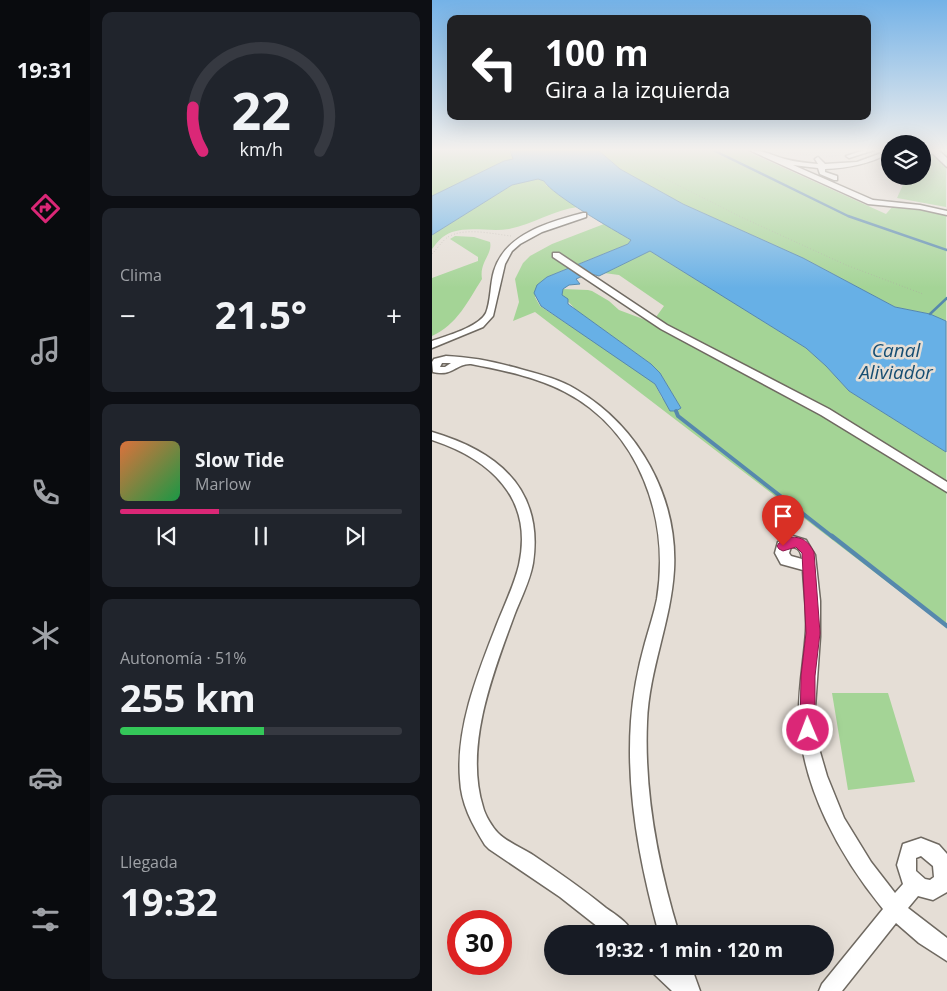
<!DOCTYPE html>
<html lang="es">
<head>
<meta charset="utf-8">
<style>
  body { margin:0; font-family:"Open Sans",sans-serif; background:#20242c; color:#f1f3f6; height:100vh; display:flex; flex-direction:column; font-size:19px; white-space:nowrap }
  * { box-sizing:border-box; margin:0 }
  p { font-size:16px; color:#9ea1a6 }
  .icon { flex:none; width:28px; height:28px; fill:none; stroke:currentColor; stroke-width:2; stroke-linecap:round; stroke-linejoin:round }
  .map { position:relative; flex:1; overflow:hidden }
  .side { display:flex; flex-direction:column; gap:12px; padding:12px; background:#0d0f14; width:342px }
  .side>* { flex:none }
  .hud { position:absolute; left:15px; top:15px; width:424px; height:105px; border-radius:10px; box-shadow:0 5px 20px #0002; background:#202124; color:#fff; overflow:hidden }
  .controls { position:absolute; left:449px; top:135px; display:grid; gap:10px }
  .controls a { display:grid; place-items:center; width:50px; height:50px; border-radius:50%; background:#171b24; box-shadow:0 5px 20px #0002; font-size:25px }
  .speed { position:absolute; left:15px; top:910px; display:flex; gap:10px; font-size:25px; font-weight:700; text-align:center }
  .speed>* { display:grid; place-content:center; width:65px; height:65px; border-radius:50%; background:#171b24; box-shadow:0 5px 20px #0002; line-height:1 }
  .speed .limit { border:8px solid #d22; background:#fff; color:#111 }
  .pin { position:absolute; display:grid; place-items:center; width:42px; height:42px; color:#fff; margin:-51px -21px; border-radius:50% 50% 50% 0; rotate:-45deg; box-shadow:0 0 5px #0007 }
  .pin .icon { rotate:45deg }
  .me { position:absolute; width:55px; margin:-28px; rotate:359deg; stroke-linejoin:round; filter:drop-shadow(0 0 4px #0008) }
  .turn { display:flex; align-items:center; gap:18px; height:105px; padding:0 15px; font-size:22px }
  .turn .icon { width:65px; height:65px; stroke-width:2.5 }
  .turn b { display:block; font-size:35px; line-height:42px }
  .big { font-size:38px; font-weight:700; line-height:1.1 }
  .side .widget { flex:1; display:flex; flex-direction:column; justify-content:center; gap:8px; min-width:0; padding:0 18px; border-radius:10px; background:#20242c }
  .side .dial { align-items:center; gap:0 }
  .dial svg { height:130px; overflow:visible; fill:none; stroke:#363941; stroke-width:7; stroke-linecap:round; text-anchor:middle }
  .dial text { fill:#f1f3f6; stroke:none }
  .song { display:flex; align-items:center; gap:15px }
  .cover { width:60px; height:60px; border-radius:8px; background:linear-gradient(135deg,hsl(20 70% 55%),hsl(140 70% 35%)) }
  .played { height:5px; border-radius:2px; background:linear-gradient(90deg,#db2777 35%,#363941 35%) }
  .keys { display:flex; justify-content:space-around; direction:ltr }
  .heat { display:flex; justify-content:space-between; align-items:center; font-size:28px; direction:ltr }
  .charge { height:8px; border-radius:4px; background:linear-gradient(90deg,#34c759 51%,#363941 0) }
  .trip { position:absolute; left:112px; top:925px; width:290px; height:50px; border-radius:25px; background:#171b24; box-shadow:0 5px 20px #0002; font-weight:700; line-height:50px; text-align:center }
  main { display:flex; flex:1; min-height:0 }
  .tab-bar { display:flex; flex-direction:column; width:90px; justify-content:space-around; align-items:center; background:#090b0e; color:#9ea1a6 }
  .tab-bar .icon { width:35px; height:35px }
  .tab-bar .active { color:#db2777 }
  .tab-bar b { font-size:22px; color:#f1f3f6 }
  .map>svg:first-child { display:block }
  .green { fill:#a4d496 }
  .water { fill:#67b0e6; stroke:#5688ad }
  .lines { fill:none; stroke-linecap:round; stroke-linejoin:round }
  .stream-far2 { stroke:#5688ad; stroke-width:2.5 }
  .stream-far1 { stroke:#5688ad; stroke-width:4 }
  .stream { stroke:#5688ad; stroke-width:4.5 }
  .minor-casing { stroke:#6f6961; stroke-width:3 }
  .major-casing { stroke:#6f6961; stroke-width:3 }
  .path { stroke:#aca6a0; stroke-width:1; stroke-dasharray:0.5 2.5; stroke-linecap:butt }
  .minor { fill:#fff; fill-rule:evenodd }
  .major { fill:#fff; fill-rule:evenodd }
  .route { fill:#db2777; stroke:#8e194d }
  .labels { text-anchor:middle; stroke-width:5; stroke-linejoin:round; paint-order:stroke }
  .water-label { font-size:19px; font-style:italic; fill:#174e72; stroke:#e5ded6 }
</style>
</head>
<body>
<main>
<nav class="tab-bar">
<b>19:31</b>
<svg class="icon active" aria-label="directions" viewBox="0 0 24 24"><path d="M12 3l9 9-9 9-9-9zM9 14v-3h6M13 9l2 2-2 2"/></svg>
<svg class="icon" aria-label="music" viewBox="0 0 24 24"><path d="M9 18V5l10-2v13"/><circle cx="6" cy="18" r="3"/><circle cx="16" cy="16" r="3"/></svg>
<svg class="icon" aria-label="phone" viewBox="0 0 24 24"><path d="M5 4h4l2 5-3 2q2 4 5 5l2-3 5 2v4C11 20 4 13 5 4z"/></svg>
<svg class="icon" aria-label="climate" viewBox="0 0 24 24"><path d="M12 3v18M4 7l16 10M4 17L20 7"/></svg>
<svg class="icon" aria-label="car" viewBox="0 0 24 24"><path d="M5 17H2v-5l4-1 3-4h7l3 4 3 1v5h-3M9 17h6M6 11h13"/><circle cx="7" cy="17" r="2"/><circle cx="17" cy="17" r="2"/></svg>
<svg class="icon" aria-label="filters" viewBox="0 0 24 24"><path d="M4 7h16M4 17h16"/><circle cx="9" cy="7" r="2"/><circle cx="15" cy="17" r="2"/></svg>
</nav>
<section class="side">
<div class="widget dial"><svg viewBox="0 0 100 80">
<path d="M14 69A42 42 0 1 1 86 69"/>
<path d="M14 69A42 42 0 0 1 8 42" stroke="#db2777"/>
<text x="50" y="56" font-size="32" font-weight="700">22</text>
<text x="50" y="72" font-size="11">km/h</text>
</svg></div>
<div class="widget"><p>Clima</p>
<div class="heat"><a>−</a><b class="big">21.5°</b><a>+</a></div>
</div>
<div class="widget">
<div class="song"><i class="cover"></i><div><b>Slow Tide</b><p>Marlow</p></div></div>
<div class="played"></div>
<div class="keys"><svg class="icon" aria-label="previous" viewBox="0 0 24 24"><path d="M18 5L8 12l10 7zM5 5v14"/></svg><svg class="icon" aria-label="pause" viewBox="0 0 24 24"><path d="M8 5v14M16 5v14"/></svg><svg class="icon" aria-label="next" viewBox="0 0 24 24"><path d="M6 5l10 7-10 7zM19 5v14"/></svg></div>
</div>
<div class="widget"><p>Autonomía · 51%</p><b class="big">255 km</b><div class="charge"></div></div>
<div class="widget"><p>Llegada</p><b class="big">19:32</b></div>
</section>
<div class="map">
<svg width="515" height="991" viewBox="0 0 515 991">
  <rect width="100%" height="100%" fill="#e5ded6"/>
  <!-- green -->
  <path class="green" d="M0 150H78L82 159 72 161 0 196Z
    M166 150H312L454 214 461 206 489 209 514 214V321L498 314 463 307 371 258 251 204 188 169Z
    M490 150H498L514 167V207L465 198 475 176H490Z
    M106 179 112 181 114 185 146 207C122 210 101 224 77 229 58 232 38 226 20 232 10 236 6 241 0 249V235L80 185Z
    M172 224 199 240 196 244 144 265 121 256 137 268 115 277 103 297 108 306 211 374 223 384 230 398 249 408 228 373 219 364 144 310 130 295V289L156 290 160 291 177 301 187 310 219 322 393 416 514 492V627L103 312 81 321 87 302 83 279 91 263 98 256 120 244Z
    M23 236 42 237 58 242C61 254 47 262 50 279 36 301 25 325 0 336V278L46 261V257L18 239Z
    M218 251 374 348 394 366 417 391 514 452V482L389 406 233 325 224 317 232 306 187 275 172 273Z
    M400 693H456L483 782 416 790Z"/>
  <!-- water -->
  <path class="water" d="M78 150H166L188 169 251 204 371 258 463 307 498 314 514 321V452L417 391 394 366 374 348 218 251 167 276C158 273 153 275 144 279L148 284 137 285 131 289 130 295 136 299V304L219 364 228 373 249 408 244 411H238L223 384 109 306 102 293 105 285 115 277 196 244 199 240C182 230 120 195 112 181L106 179 80 185 0 235V196L72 161 81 159Z"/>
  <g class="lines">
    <!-- stream-far2 -->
    <path class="stream-far2" d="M281 150 416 216 515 250
      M498 314 515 298"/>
    <!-- stream-far1 -->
    <path class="stream-far1" d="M244 411 246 416 402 538"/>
    <!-- stream -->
    <path class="stream" d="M400 536 515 626"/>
    <!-- minor casing -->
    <g class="minor-casing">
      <path id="minor" d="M317 150C329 149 341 156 353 159 363 162 375 163 386 164L383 159 386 157 393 164 425 162 458 150V153C437 164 416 168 393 169V172L405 176V180H402L388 174 386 168 361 165 441 200 488 205 515 211V215L488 209 436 204Z
        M433 150H442L417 158 414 156Z
        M151 213H154V217L110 232 88 244 80 251 73 264 61 316 51 327 0 348V341C14 336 47 327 54 313 59 301 58 284 62 271 73 234 117 222 151 213Z
        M121 253H127L235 325 397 409 515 482V492L389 415 229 329 121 257Z
        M14 356C37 357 59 361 81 367 102 373 126 378 145 390 207 427 246 497 242 570 239 622 217 669 215 722 212 794 226 865 247 934H227C208 864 194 793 199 721 201 694 206 668 213 643 217 628 222 614 225 599 238 519 208 431 133 392 104 377 70 370 39 364 24 363 21 377 1 372L0 362 2 359ZM10 363H19L13 367H8Z
        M0 432C65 451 112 489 101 563 98 581 88 600 82 616 61 673 32 747 51 807 53 815 60 827 66 833 75 842 90 848 101 855 126 872 151 889 174 908 184 915 196 922 201 934H175L128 897 57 849 53 845C40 824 29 804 28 779 24 728 45 675 63 629 71 608 82 586 87 565 102 498 58 459 0 440Z
        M361 536 374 540 383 555 388 601V637L383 708 388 752 395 776 412 818 439 862 463 893 471 884 465 865 471 844 489 838 507 845 515 854V892L501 900 486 896 476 908 515 938V961L487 943 464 923 410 991H387L390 984 451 909C408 856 370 788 367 719 366 689 372 661 374 631 375 611 372 591 371 570L349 564 343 553 346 542ZM359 547C367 547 369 552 370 559L359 556 357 553ZM489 856 501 866 502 877 498 880 493 879 484 871V858Z
        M218 966H259L268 991H240L221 973Z"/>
    </g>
    <!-- major casing -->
    <g class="major-casing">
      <path id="major" d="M497 150H506L515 158V167Z"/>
    </g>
    <!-- path -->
    <path class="path" d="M194 150 220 172 309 217 414 265 491 294
      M356 153 379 155
      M394 157 409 155
      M0 254C5 249 10 241 16 237 33 227 61 234 79 236"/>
    <!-- minor -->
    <use href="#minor" class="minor"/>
    <!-- major -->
    <use href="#major" class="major"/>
  </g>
  <!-- sky -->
  <linearGradient id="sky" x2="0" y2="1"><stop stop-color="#74b2e7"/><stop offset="0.52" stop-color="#f3f0ed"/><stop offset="1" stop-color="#f3f0ed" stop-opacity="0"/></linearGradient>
  <rect width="515" height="288" fill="url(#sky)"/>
  <!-- route -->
  <path class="route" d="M358 537C371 537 376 541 382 552L388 633 383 676V730L381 735 376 738 370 735 368 730 369 676 374 633 370 553 364 547 351 551 347 549 345 546 347 543Z"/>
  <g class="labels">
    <!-- water labels -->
    <g class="water-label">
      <text x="464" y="357">Canal<tspan x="464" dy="22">Aliviador</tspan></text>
    </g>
  </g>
</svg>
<div class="controls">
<a><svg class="icon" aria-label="layers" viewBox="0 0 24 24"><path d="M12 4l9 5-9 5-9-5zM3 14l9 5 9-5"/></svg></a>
</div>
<div class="speed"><div class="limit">30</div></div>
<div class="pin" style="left:351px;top:546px;background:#d93025"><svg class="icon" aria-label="arrive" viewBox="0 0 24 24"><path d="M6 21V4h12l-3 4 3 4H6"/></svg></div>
<svg class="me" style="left:376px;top:730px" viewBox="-20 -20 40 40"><circle r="17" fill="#db2777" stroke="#fff" stroke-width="3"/><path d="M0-11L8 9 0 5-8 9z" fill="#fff"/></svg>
<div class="trip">19:32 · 1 min · 120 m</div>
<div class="hud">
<div class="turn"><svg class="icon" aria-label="left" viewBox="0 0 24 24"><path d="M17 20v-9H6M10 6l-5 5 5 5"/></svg><div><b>100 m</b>Gira a la izquierda</div></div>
</div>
</div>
</main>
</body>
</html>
